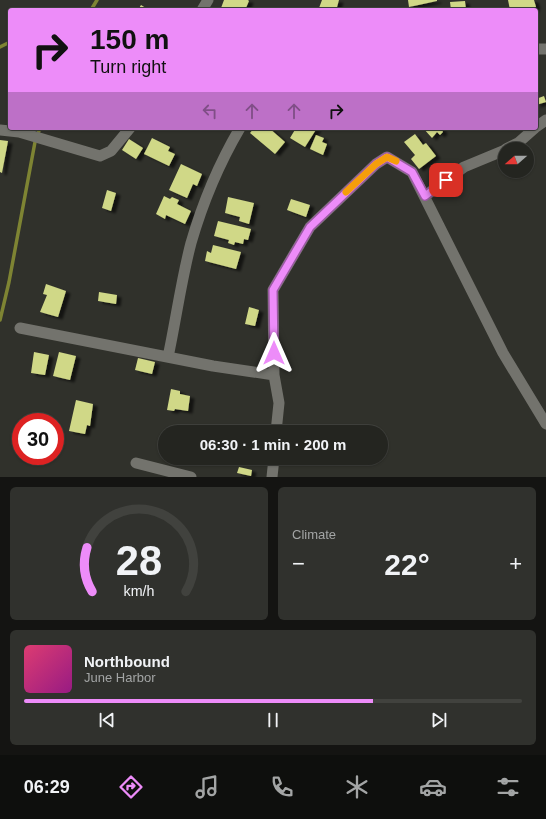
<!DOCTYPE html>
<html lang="en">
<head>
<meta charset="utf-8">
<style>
  body { margin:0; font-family:Helvetica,sans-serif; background:#30312d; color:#f1f3f6; height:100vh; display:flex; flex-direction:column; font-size:15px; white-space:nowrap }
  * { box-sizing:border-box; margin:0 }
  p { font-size:13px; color:#a3a5a5 }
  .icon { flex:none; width:22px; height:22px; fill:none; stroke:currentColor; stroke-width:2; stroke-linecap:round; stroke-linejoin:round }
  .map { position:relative; height:477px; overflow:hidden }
  .drawer { display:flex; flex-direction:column; gap:10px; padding:10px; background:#141412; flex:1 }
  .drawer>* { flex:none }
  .hud { position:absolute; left:8px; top:8px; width:530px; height:122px; border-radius:4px; box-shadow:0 1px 3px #0004,0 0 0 1px #41423e; background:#ed8cf9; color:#111; overflow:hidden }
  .needle { width:26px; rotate:250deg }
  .controls { position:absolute; left:498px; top:142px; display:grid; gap:8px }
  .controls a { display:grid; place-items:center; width:36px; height:36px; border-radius:50%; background:#242520; box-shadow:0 1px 3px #0004,0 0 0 1px #41423e; font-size:20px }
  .speed { position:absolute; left:12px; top:413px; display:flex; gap:8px; font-size:20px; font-weight:700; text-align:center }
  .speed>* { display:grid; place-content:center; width:52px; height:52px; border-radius:50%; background:#242520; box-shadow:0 1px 3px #0004,0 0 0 1px #41423e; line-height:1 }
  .speed .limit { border:6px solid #d22; background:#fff; color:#111 }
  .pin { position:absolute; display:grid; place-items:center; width:34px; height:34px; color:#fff; margin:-17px; border-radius:8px; box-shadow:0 2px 6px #0006 }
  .me { position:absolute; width:44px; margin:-22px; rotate:0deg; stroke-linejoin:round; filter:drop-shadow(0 0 3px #0008) }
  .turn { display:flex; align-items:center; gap:14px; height:84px; padding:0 16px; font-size:18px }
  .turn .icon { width:52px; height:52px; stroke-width:2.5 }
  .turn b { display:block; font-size:28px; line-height:34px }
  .lanes { display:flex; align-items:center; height:38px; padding:0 16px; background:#0003; justify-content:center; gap:20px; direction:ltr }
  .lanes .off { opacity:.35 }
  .big { font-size:30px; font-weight:600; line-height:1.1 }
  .drawer .card { flex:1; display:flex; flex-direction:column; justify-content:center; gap:6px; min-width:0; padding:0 14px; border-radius:6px; background:#30312d }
  .drawer .dial { align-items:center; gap:0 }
  .dial svg { height:104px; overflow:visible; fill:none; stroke:#41423e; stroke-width:7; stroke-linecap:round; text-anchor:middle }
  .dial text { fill:#f1f3f6; stroke:none }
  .song { display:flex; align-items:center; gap:12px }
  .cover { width:48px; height:48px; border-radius:6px; background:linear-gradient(135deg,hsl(340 70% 55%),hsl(310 70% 35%)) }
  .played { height:4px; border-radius:2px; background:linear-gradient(90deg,#ed8cf9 70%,#41423e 70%) }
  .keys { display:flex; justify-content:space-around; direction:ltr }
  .heat { display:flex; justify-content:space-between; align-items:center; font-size:22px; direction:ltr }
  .drawer .tiles { flex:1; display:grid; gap:10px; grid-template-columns:1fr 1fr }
  .card:last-child { grid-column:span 2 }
  .trip { position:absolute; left:158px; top:425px; width:230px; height:40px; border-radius:20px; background:#242520; box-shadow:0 1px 3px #0004,0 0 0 1px #41423e; font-weight:600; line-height:40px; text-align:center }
  .dock { display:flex; height:64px; justify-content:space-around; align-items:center; background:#0e0f0d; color:#a3a5a5 }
  .dock .icon { width:28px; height:28px }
  .dock .on { color:#ed8cf9 }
  .dock b { font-size:18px; color:#f1f3f6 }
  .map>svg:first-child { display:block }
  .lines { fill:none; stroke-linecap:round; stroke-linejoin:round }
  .stream { stroke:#7e8433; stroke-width:3.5 }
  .building { fill:#d0d887; filter:url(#shadow) }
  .minor { stroke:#73736d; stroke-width:11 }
  .route-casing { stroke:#9a5ba2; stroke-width:10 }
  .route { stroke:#ed8cf9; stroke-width:7 }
  .slow { stroke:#f59e0b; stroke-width:7 }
</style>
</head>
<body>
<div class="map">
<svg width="546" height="477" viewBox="0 0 546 477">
  <defs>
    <filter id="shadow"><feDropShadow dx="4.5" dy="2.5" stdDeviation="1" flood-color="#0009"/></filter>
  </defs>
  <rect width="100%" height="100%" fill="#30312b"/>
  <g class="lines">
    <!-- stream -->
    <path class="stream" d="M91 10 97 0
      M0 47 10 42
      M0 320 9 282 35 142 40 128"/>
  </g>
  <!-- building -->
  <path class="building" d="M224 0H248L249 1 245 10H226L221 8Z
    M322 0H339L337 7 340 8V10H315L316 7 319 8Z
    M408 0H437V1L409 7Z
    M508 0H534L536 7H534L535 10H510Z
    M465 1 466 10H451L450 2Z
    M141 5 149 10H138Z
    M544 96 546 102 536 105V99Z
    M254 128H269L285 142 275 154 250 133Z
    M296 128H317L305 147 290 138Z
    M423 128H441L443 132 440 135 437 132 432 138Z
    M415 134 423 145 426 143 436 156 419 169 411 159 415 155 404 142Z
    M316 135 324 138 322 142 327 144 323 155 310 149Z
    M152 138 170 147 168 151 175 154 169 166 144 154Z
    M129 139 143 148 136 159 122 150Z
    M0 140 8 141 2 173 0 172Z
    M181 164 202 174 197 186 193 184 187 198 169 190Z
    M107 190 116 193 111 211 102 208Z
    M164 196 170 199 172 197 179 200 177 204 191 211 185 224 166 215 165 219 156 214Z
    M228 197 254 203 249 224 239 221 240 217 225 213Z
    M291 199 310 205 306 217 287 210Z
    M218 221 251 229 248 240 244 239 243 244 235 242 234 245 228 243 229 240 214 236Z
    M213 245 241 252 236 269 205 261 207 251 211 253Z
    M46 284 66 291 58 317 40 312 47 295 43 294Z
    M99 292 117 295 116 304 98 301Z
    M249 307 259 310 255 326 245 324Z
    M34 352 49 355 45 375 31 373Z
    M59 352 76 356 70 380 53 376Z
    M138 358 155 362 152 374 135 370Z
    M171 389 180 391V394L190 396 188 411 175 409 174 411 167 410Z
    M76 400 93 404 90 426 87 425 85 434 69 431Z
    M239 467 252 470 251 476 237 473Z"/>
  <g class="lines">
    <!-- minor -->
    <path class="minor" d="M202 10 208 0
      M536 49H546
      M536 127 546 120
      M0 130 19 132 100 156 111 151 130 128
      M506 149 518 143 535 128
      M425 196 464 167 505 150
      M20 328 213 366 274 375
      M168 357C176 320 181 281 191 243 202 205 220 162 240 128
      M276 432 279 403 274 375 273 290 310 227 376 164 387 157 412 172 503 353 546 424
      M136 463 191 477
      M272 477 274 458"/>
  </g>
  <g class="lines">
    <!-- route casing -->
    <g class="route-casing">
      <path id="route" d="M274 353 273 290 310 227 376 164 387 157 412 172 425 196 446 180"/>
    </g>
    <!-- route -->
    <use href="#route" class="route"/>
    <!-- slow -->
    <path class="slow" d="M346 192 376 164 387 157 396 161"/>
  </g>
</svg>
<div class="controls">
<a><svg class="needle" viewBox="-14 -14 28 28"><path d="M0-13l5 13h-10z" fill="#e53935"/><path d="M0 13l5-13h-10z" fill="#a3a5a5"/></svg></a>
</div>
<div class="speed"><div class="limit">30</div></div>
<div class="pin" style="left:446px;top:180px;background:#d93025"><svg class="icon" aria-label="arrive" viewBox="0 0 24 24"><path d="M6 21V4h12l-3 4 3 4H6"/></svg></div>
<svg class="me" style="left:274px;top:353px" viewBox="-20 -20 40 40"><path d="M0-17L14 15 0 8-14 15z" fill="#ed8cf9" stroke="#fff" stroke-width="4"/></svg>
<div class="trip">06:30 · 1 min · 200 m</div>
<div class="hud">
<div class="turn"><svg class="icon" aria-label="right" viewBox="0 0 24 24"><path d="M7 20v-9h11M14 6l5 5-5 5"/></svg><div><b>150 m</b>Turn right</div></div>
<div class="lanes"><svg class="icon off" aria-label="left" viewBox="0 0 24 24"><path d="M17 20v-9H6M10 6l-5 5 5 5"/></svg><svg class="icon off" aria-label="ahead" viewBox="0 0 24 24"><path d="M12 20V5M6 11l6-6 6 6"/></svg><svg class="icon off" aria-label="ahead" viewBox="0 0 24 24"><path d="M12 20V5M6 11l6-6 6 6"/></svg><svg class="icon" aria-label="right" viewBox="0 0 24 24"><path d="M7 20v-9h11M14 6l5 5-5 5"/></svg></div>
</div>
</div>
<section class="drawer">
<div class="tiles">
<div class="card dial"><svg viewBox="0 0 100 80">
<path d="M14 69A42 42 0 1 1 86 69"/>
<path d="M14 69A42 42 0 0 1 10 35" stroke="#ed8cf9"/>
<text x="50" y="56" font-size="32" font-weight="700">28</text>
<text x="50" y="72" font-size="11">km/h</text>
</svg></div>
<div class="card"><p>Climate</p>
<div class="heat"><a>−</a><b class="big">22°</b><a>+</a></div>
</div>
<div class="card">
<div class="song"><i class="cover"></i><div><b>Northbound</b><p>June Harbor</p></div></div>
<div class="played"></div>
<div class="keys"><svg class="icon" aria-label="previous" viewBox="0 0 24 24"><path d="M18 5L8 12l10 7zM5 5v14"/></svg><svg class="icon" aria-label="pause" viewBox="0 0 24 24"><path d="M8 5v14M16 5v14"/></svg><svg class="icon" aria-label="next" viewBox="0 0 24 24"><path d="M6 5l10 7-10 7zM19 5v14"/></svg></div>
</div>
</div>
</section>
<nav class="dock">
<b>06:29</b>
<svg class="icon on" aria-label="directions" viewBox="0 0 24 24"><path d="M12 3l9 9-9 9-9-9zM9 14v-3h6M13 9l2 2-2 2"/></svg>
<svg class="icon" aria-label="music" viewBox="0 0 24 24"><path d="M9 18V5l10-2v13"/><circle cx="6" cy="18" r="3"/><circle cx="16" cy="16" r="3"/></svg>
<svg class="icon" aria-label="phone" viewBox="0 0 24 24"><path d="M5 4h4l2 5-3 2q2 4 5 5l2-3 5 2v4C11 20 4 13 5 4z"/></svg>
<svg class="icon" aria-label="climate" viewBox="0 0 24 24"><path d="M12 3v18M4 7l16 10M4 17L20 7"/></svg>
<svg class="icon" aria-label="car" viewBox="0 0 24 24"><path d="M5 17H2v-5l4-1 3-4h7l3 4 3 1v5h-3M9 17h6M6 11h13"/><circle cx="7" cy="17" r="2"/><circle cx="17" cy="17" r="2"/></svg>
<svg class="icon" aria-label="filters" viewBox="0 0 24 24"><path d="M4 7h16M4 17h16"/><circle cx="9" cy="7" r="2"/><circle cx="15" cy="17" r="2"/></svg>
</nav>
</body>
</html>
